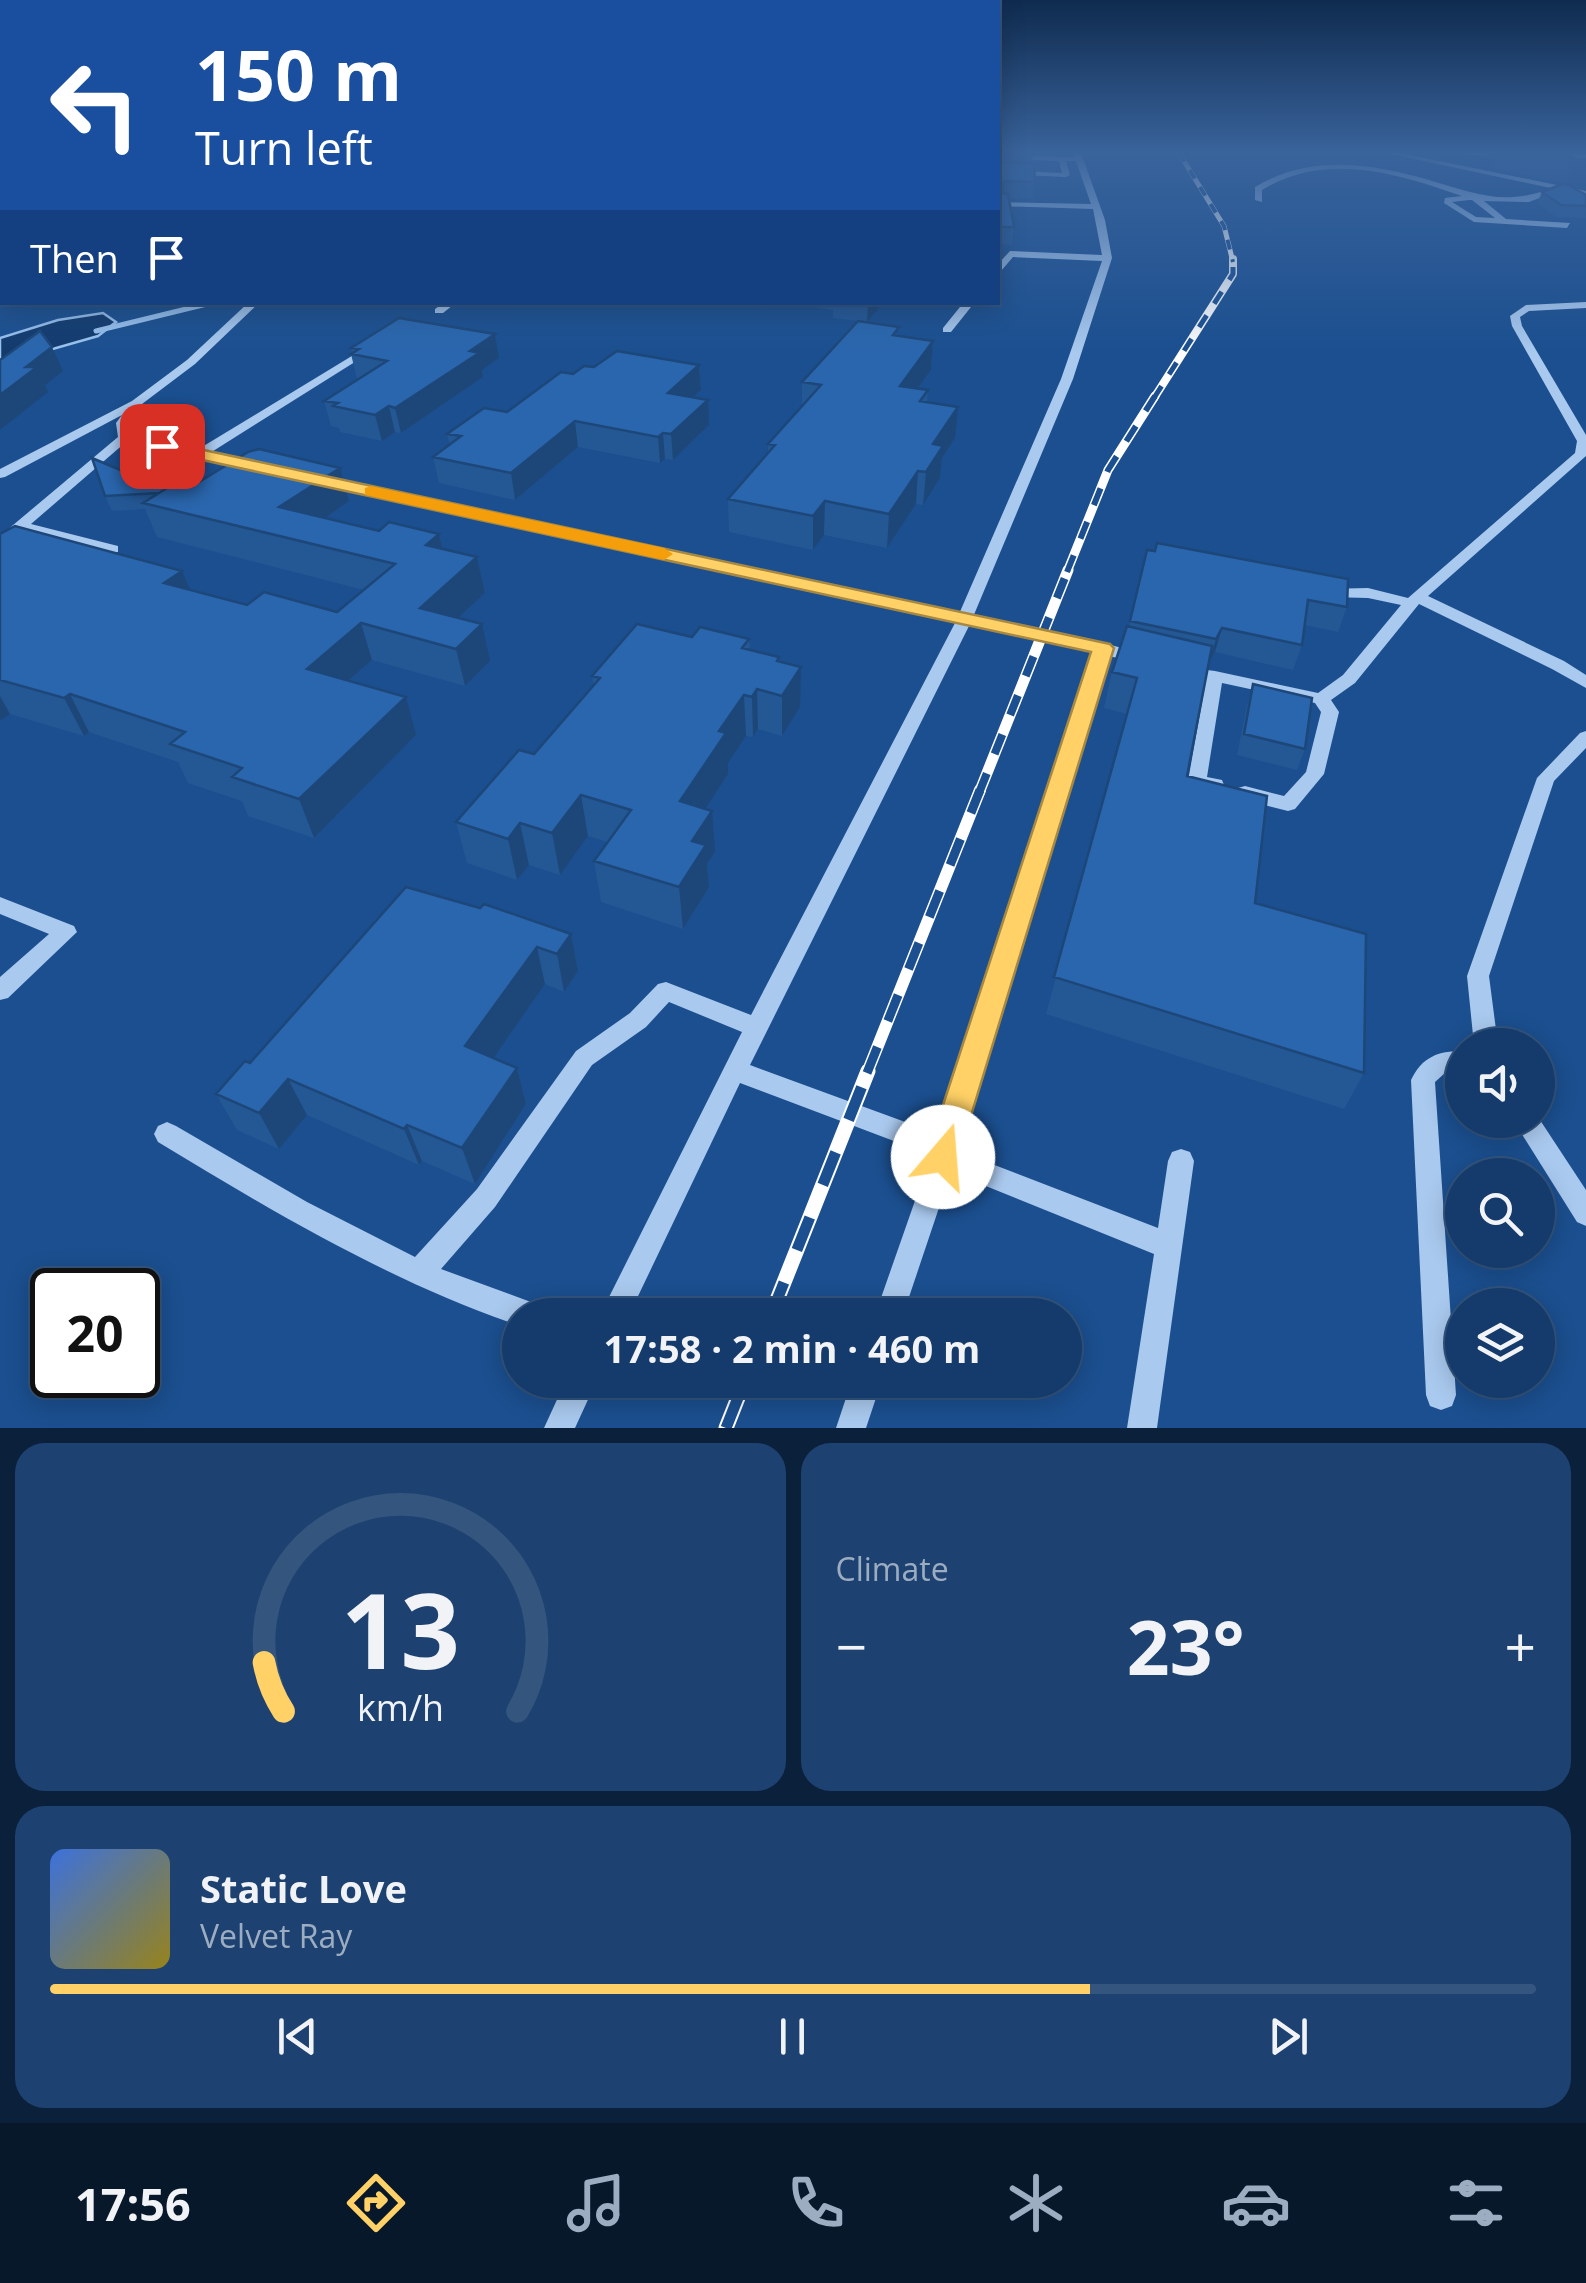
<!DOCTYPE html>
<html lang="en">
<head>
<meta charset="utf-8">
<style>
  body { margin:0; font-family:"Open Sans",sans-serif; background:#1d4271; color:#f1f3f6; height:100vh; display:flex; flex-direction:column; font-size:38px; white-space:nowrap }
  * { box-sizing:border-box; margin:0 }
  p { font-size:32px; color:#9dadc1 }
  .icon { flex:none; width:55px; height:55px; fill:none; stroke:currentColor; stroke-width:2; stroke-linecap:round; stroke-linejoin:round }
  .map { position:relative; height:1428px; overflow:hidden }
  .panel { display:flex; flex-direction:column; gap:15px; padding:15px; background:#0b203b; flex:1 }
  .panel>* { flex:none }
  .top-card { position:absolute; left:0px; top:0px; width:1000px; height:305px; box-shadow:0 5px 25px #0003,0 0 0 2px #33557e; background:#1a4fa0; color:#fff; overflow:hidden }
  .tools { position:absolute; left:1445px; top:1028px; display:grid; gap:20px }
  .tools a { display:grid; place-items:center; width:110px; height:110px; border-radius:50%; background:#143b6b; box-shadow:0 5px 25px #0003,0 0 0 2px #33557e; font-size:50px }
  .speed { position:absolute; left:30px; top:1268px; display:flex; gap:20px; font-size:50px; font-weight:700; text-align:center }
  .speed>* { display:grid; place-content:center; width:130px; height:130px; border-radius:50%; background:#143b6b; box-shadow:0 5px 25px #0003,0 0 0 2px #33557e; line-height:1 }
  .speed .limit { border:5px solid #111; border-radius:15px; background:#fff; color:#111 }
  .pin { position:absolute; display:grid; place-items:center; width:85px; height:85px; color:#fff; margin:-42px; border-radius:20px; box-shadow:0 5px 15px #0006 }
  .me { position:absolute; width:110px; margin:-55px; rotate:18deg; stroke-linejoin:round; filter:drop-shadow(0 0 8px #0008) }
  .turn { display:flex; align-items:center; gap:35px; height:210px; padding:0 30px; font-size:45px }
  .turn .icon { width:130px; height:130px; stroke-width:2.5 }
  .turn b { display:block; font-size:70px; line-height:85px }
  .then { display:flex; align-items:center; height:95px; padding:0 30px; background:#0003; gap:20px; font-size:38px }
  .big { font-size:75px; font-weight:700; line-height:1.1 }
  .panel .tile { flex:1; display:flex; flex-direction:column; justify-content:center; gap:15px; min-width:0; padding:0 35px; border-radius:30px; background:#1d4271 }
  .panel .dial { align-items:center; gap:0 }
  .dial svg { height:260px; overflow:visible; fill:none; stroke:#33557e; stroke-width:7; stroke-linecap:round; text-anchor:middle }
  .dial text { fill:#f1f3f6; stroke:none }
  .song { display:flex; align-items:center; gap:30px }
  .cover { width:120px; height:120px; border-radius:15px; background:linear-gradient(135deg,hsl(220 70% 55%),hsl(50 70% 35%)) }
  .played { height:10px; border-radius:5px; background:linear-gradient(90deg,#ffd166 70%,#33557e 70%) }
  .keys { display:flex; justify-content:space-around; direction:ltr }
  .heat { display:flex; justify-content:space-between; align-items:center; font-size:55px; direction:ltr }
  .panel .tiles { flex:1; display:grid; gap:15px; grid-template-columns:1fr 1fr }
  .tile:last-child { grid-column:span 2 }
  .trip { position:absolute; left:502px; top:1298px; width:580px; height:100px; border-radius:50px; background:#143b6b; box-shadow:0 5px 25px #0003,0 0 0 2px #33557e; font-weight:700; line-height:100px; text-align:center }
  .tab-bar { display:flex; height:160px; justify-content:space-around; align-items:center; background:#08182b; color:#9dadc1 }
  .tab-bar .icon { width:70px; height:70px }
  .tab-bar .on { color:#ffd166 }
  .tab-bar b { font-size:45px; color:#f1f3f6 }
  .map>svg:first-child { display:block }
  .water { fill:#123a6d; stroke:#9cc4f0; stroke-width:2.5 }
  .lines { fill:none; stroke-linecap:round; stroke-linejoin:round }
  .stream { stroke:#9cc4f0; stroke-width:5 }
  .minor { fill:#a9c9ee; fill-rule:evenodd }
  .rail-far5-casing { stroke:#fff; stroke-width:5 }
  .rail-far4-casing { stroke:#fff; stroke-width:8 }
  .rail-far3-casing { stroke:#fff; stroke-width:9 }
  .rail-far2-casing { stroke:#fff; stroke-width:11 }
  .rail-far1-casing { stroke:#fff; stroke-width:12 }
  .rail-casing { stroke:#fff; stroke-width:15 }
  .rail-far5 { stroke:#1b4f8f; stroke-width:4; stroke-dasharray:10; stroke-linecap:butt }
  .rail-far4 { stroke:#1b4f8f; stroke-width:5; stroke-dasharray:14; stroke-linecap:butt }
  .rail-far3 { stroke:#1b4f8f; stroke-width:6; stroke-dasharray:18; stroke-linecap:butt }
  .rail-far2 { stroke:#1b4f8f; stroke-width:8; stroke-dasharray:21; stroke-linecap:butt }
  .rail-far1 { stroke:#1b4f8f; stroke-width:9; stroke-dasharray:28; stroke-linecap:butt }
  .rail { stroke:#1b4f8f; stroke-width:11; stroke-dasharray:35; stroke-linecap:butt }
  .wall { fill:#245895 }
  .shaded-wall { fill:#1d4779 }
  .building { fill:#2a66ad; stroke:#1d4779; stroke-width:2.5 }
  .route { fill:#ffd166; stroke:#a68842; stroke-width:2.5 }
  .slow { fill:#f59e0b }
</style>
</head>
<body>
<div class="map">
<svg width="1586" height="1428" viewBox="0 0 1586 1428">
  <rect width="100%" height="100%" fill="#1b4f8f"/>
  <!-- water -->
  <path class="water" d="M103 313 116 322 98 336 0 364V338L58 320Z"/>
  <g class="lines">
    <!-- stream -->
    <path class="stream" d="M96 331 215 302"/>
    <!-- minor -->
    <path class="minor" d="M1074 153H1081L1105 220 1112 258 1073 379 973 617 1103 643 1145 654 1147 658 1139 663 1109 656 958 1151 1158 1228 1168 1161 1172 1152 1181 1149 1190 1152 1194 1161 1157 1428H1127L1154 1254 951 1172 903 1315H875L931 1155 740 1083 629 1315H600L742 1032 669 1002 646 1027 592 1065 495 1207 441 1269 539 1305 543 1315H520V1326C391 1282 275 1213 158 1142L154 1134 158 1126 167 1122 176 1126 307 1202 415 1257 477 1189 576 1051 630 1013 658 984 666 982 751 1015 955 623 324 485 317 481 324 477 959 614 1061 379 1102 261 1013 257 1001 271 998 272V264L1010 251 1102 255 1093 209 998 206V202L1091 204 1076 161H1066L1070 175 1066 177 998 174V170L1062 173 1059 161 998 159V155L1075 157ZM969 626 1093 653 938 1134 750 1065Z
      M1386 153H1400L1586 191V195L1560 190 1529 202 1484 201 1506 219 1570 223 1567 228 1474 222 1444 203 1445 198 1462 196C1397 173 1325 151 1262 190V202L1255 200V187C1310 154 1370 163 1429 180 1474 193 1505 207 1551 188ZM1469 200H1472L1495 218 1476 217 1452 202Z
      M1440 153H1514L1518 155 1514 157Z
      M1547 153 1586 154V158L1550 157Z
      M0 172H2V177H0Z
      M2 257V264L0 265V258Z
      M249 302H260L195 364 142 404 128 423 130 436 197 450 365 348 374 350 210 453 260 463V469L126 442 31 524 118 546V552L113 553 23 531 0 547V536L118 437 116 423 122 415 5 477 0 478V469L132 401 187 360Z
      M445 302H457L443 313H435V309Z
      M964 302H975L951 332H943V328Z
      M1586 302V308L1529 311 1520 317 1522 326 1586 435V456L1428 596 1564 661 1586 675V688L1552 669 1419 604 1355 683 1331 700 1339 712 1324 774 1295 809 1288 811 1245 800 1238 798 1236 793 1238 788 1245 786 1284 796 1306 772 1321 712 1315 703 1222 683 1207 777 1222 780 1224 785 1222 790 1215 791 1190 786 1188 781 1206 680 1177 674 1175 670 1177 666 1215 671 1318 693 1343 675 1401 605 1368 598 1328 597 1323 595 1320 592 1323 589 1368 588 1408 598 1575 453 1577 441 1512 326 1510 316 1526 305Z
      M1586 731V748L1554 781 1489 976 1498 1045H1474L1467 976 1537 778 1580 733Z
      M0 897 74 926 77 932 8 998 0 1000V977L49 934 0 914Z
      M1462 1051V1071L1445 1073 1435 1082 1456 1395 1452 1406 1441 1410 1430 1406 1426 1395 1411 1080C1422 1057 1438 1051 1462 1051Z
      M1538 1117 1586 1190V1226L1577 1222 1513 1120H1538Z
      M566 1380H597L575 1428H544Z
      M852 1380H882L866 1428H836Z"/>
    <!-- rail-far5 casing -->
    <g class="rail-far5-casing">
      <path id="rail-far5" d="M1179 153 1224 226 1233 262"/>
    </g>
    <!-- rail-far4 casing -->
    <g class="rail-far4-casing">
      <path id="rail-far4" d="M1154 398 1233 274V259"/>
    </g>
    <!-- rail-far3 casing -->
    <g class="rail-far3-casing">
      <path id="rail-far3" d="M1067 572 1108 470 1155 396"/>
    </g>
    <!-- rail-far2 casing -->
    <g class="rail-far2-casing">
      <path id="rail-far2" d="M979 793 1068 570"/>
    </g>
    <!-- rail-far1 casing -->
    <g class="rail-far1-casing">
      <path id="rail-far1" d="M867 1073 980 790"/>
    </g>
    <!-- rail casing -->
    <g class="rail-casing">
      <path id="rail" d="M771 1315 868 1071
        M726 1428 745 1380"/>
    </g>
    <!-- rail-far5 -->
    <use href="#rail-far5" class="rail-far5"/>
    <!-- rail-far4 -->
    <use href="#rail-far4" class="rail-far4"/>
    <!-- rail-far3 -->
    <use href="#rail-far3" class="rail-far3"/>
    <!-- rail-far2 -->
    <use href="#rail-far2" class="rail-far2"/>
    <!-- rail-far1 -->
    <use href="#rail-far1" class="rail-far1"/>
    <!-- rail -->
    <use href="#rail" class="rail"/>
  </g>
  <!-- wall -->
  <path class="wall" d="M998 153H1033L1032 164 1035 182 1033 198H1008L1014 227 1012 245 998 244Z
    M1490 153H1567L1576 159 1566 183 1490 168 1492 163 1488 160Z
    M1542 192 1586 195V218L1556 217 1537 203Z
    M782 302H884L867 322 899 336 933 341 931 370 918 389 928 390 927 402 955 438 942 458 940 478 923 505 916 504 887 548 824 535 813 550 729 532 728 499 768 454V444L802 407V382L857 321 833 318V310Z
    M351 348 499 358 482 370 483 377 401 433 395 432 382 441 340 432 339 428 331 426 324 401 358 379H357L351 354 352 353Z
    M699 365 701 390 692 397 709 425 673 460 665 459 660 463 578 447 515 500 439 483 433 457 450 445 447 434 507 412 573 374 594 367Z
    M191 487 349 501 325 518 379 531 439 534 443 549 477 557 485 593 458 618 490 661 465 686 372 660 349 681 416 735 314 838 248 816 242 801 188 783 178 762 89 732 84 736 10 714 0 721V534L247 605 337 612 364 590 157 537 145 509 112 511 105 496Z
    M1147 550 1347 607 1338 632 1305 625 1302 645 1293 670 1215 652 1208 664 1187 776 1255 903 1364 1073 1344 1109 1046 1014 1127 714 1104 708 1112 672 1129 627Z
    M692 637 749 639 750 650 779 657V662L800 707 782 736 758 729 753 737 746 736 728 762V774L705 809 715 852 707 864 709 887 683 929 601 902 594 861 608 842 588 836 560 875 529 865 517 880 467 863 456 822 534 754 594 686 592 676Z
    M1253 684 1305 749 1297 770 1237 755 1247 705Z
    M571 934 578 971 564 992 545 984 493 1058 517 1068 526 1104 475 1184 422 1161 419 1165 307 1115 279 1149 237 1130 216 1094 250 1063Z"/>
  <!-- shaded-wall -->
  <path class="shaded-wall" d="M1005 181 1003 197 998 200V185Z
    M884 302 867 322 868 303Z
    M495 334 499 358 482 370 483 377 401 433 395 408 470 351Z
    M933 341 931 370 898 416 900 386Z
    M52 347 63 371 45 385 48 392 0 430V395L26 367Z
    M699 365 701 390 669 418 668 393Z
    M708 400 709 425 673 460 671 434Z
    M389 406 395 432 382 441 375 415Z
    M958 407 955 438 942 458 940 478 923 505 926 472 933 444Z
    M575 421 578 447 515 500 511 473Z
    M663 433 665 459 660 463 658 437Z
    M340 468 349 501 294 540 279 507Z
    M918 471 916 504 887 548 889 514Z
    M825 501 824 535 813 550V516Z
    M439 534 447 569 426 545Z
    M477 557 485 593 432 642 420 608Z
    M182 571 197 606 164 583Z
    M361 623 372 660 320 706 307 669Z
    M482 624 490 661 465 686 456 649Z
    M1222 628 1215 652 1208 664 1216 639Z
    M801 667 800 707 782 736V696Z
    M757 689 758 729 753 737 752 697Z
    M70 694 89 732 84 736 64 698Z
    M744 695 746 736 728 763V774L684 842 680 801 719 731Z
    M0 696 10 714 0 721Z
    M406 697 416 735 314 838 299 799Z
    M581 795 588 836 560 875 552 833Z
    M712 811 715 852 707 864 709 887 683 929 679 887 692 841Z
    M520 823 529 865 517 880 508 839Z
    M571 934 578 971 564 992 557 954Z
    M537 947 545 984 476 1083 465 1046Z
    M517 1068 526 1104 475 1184 462 1148Z
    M288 1079 307 1115 279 1149 259 1113Z
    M407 1125 422 1161 419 1165 404 1129Z"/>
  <!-- building -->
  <path class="building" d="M1546 153H1567L1576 159Z
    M998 158 1000 162 1034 164 1035 182 1005 181 998 185Z
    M1565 183 1586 195V206L1561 205 1542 192Z
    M998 192 1008 194 1014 227H998Z
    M399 318 495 334 470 351 479 353 395 408 389 406 375 415 333 406 338 403 324 401 387 361 351 354 359 349 351 348Z
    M858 321 899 327 893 335 933 341 900 386 928 390 920 401 958 407 933 444 943 446 926 472 918 471 889 514 825 501 813 516 728 499 775 445 768 444 821 385 802 382Z
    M40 331 52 347 26 367H37L0 395V360Z
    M617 351 699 365 668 393 708 400 671 434 663 433 658 437 575 421 511 473 433 457 461 436 447 434 484 408 507 412 561 372 573 374 584 366 594 367Z
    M259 449 340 468 279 507 379 531 389 522 439 534 426 545 477 557 420 608 482 624 456 649 361 623 307 669 406 697 299 799 232 777 242 768 170 744 185 732 70 694 64 698 0 680V534L15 526 182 571 164 583 247 605 264 592 337 612 395 564 143 503 175 483 191 487 248 452Z
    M92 458 165 489 159 493 105 496Z
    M1157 543 1348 579 1347 607 1308 600 1302 645 1222 628 1216 639 1130 621 1147 550 1155 551Z
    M637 624 692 637 700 627 749 639 742 648 779 657 777 661 801 667 782 696 757 689 752 697 744 695 719 731 726 733 680 801 712 811 692 841 706 845 679 887 594 861 631 810 581 795 552 833 520 823 508 839 456 822 519 750 534 754 600 678 592 676Z
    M1127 626 1212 646 1187 776 1267 796 1255 903 1366 934 1364 1073 1054 977 1137 678 1112 672Z
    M1253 684 1312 698 1305 749 1244 734Z
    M406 887 480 908 484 904 571 934 557 954 537 947 465 1046 517 1068 462 1148 407 1125 404 1129 288 1079 259 1113 216 1094 245 1061 250 1063Z"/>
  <!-- sky -->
  <linearGradient id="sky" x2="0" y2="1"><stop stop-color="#0f2b4f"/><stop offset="0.43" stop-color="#39639b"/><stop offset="1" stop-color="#39639b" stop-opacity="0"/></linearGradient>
  <rect width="1586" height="353" fill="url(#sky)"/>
  <!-- route -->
  <path class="route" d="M162 441 1110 644 1114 648 955 1168 943 1172 931 1168 926 1157 1091 652 156 450V443Z"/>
  <!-- slow -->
  <path class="slow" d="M371 486 664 548 673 554 664 560 365 495V488Z"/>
</svg>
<div class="tools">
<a><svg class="icon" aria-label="sound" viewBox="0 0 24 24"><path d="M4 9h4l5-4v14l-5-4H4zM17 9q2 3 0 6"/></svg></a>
<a><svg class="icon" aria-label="search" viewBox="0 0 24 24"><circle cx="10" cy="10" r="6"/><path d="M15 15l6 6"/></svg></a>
<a><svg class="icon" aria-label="layers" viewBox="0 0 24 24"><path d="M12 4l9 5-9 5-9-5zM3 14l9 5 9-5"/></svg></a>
</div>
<div class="speed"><div class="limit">20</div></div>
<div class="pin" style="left:162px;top:446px;background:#d93025"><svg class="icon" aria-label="arrive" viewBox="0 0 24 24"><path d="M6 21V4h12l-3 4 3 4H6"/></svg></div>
<svg class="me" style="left:943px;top:1157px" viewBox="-20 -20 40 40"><circle r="19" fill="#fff"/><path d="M0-13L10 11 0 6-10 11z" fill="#ffd166"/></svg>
<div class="trip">17:58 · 2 min · 460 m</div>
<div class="top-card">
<div class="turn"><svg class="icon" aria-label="left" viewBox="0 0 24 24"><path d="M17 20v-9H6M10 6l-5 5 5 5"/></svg><div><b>150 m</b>Turn left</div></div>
<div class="then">Then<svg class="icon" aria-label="arrive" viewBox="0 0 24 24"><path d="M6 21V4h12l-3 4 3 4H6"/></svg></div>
</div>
</div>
<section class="panel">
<div class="tiles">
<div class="tile dial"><svg viewBox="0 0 100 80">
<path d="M14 69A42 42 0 1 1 86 69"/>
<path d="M14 69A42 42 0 0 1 8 54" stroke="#ffd166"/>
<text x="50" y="56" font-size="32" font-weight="700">13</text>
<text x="50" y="72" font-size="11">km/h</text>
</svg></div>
<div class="tile"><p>Climate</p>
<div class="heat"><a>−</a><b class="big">23°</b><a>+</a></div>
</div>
<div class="tile">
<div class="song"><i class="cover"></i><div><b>Static Love</b><p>Velvet Ray</p></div></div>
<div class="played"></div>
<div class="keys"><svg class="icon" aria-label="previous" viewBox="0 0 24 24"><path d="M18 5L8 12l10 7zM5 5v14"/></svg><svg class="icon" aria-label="pause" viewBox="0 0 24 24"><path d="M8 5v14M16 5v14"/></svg><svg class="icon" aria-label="next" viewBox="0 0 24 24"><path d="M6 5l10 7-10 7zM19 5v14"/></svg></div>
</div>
</div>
</section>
<nav class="tab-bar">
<b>17:56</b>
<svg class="icon on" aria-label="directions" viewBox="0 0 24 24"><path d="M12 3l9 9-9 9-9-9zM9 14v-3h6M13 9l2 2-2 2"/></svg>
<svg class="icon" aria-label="music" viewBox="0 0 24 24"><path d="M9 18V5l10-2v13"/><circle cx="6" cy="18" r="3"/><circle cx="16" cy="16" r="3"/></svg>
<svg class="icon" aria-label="phone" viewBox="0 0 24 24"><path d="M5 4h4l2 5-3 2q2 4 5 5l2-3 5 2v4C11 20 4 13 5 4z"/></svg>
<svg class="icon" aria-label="climate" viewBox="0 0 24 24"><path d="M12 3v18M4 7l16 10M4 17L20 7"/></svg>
<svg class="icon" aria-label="car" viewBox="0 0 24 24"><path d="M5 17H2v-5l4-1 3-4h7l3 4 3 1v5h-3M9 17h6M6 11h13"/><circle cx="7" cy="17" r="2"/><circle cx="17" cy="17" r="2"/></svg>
<svg class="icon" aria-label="filters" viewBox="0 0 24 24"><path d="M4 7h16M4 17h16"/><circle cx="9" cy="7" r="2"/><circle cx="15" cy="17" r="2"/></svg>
</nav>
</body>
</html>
